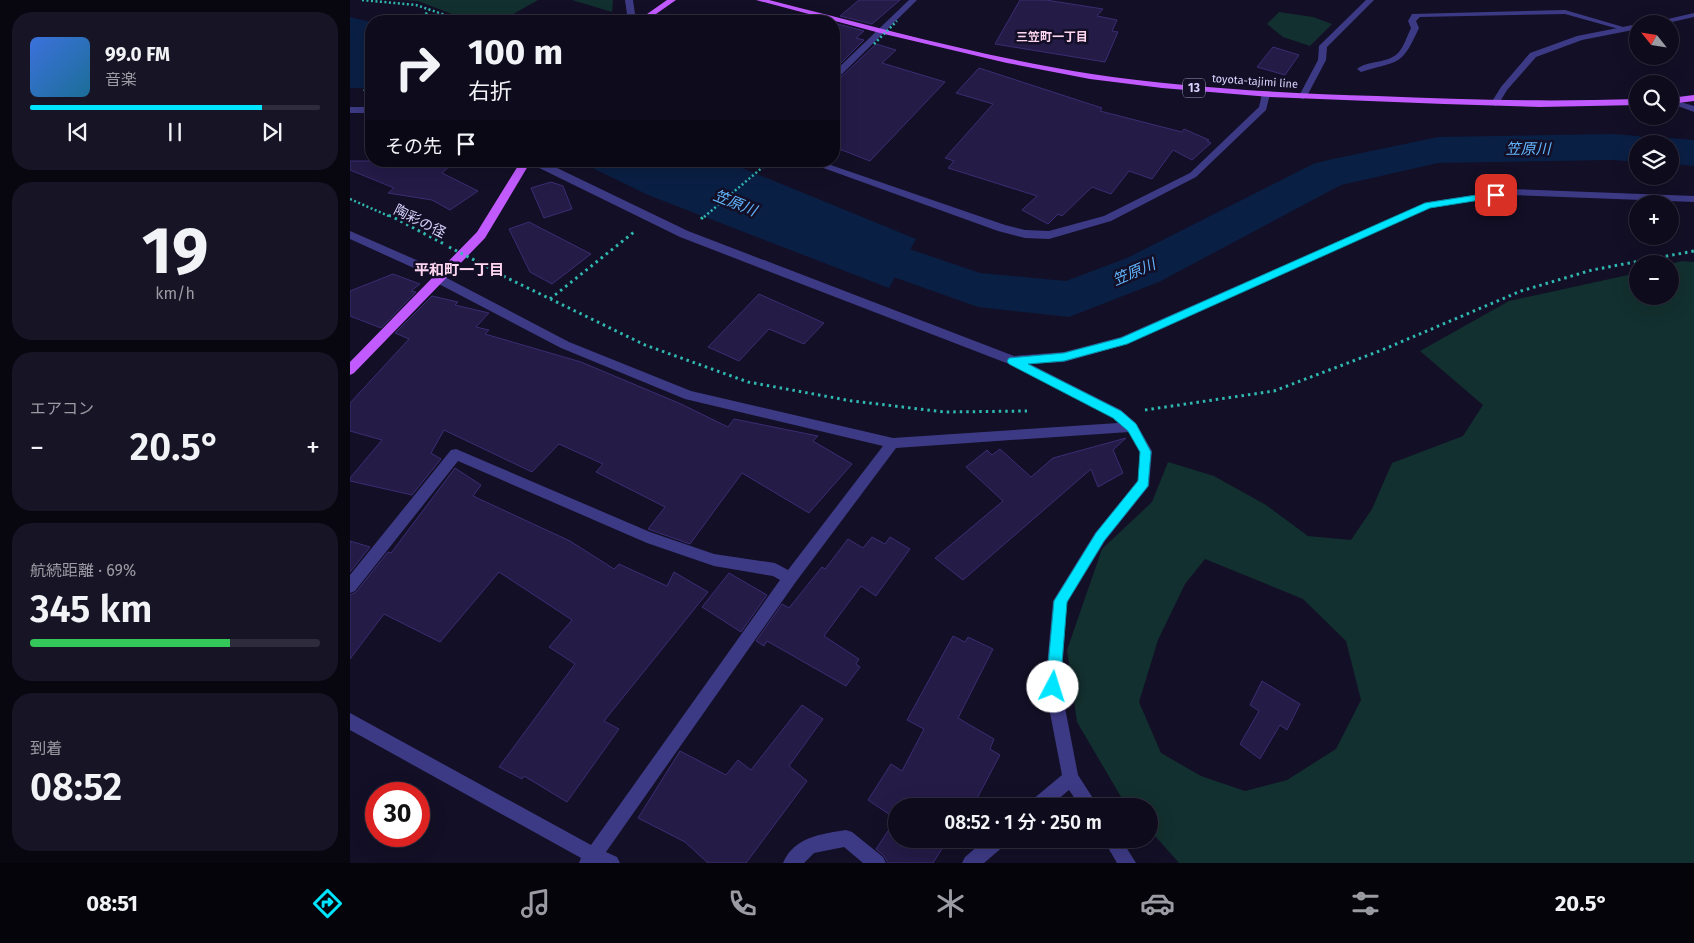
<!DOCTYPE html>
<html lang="ja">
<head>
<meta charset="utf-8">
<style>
  body { margin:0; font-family:"Fira Sans","Noto Sans JP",sans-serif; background:#171425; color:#f1f3f6; height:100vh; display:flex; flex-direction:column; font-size:19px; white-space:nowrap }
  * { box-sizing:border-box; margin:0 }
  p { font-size:16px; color:#9b9ba3 }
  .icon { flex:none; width:28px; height:28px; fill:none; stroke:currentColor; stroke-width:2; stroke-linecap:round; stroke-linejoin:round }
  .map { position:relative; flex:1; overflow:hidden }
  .panel { display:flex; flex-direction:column; gap:12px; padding:12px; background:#08060f; width:350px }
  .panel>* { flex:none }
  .top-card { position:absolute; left:15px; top:15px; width:475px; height:152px; border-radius:20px; box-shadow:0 5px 20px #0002,0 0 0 1px #2e2b3b; background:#0e0b1c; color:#f1f3f6; overflow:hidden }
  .needle { width:32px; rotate:300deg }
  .controls { position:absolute; left:1279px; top:15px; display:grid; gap:10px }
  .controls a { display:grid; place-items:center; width:50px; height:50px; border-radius:50%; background:#0e0b1c; box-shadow:0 5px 20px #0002,0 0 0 1px #2e2b3b; font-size:25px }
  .speed { position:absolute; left:15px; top:782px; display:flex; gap:10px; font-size:25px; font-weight:700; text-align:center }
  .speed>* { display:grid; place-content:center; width:65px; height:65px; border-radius:50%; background:#0e0b1c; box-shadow:0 5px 20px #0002,0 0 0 1px #2e2b3b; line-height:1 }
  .speed .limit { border:8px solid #d22; background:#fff; color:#111 }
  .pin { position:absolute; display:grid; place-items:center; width:42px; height:42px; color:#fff; margin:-21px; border-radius:10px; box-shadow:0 2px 8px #0006 }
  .me { position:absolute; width:55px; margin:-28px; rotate:5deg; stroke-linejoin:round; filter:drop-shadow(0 0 4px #0008) }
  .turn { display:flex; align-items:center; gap:18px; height:105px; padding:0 20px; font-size:22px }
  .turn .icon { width:65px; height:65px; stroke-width:2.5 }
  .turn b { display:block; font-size:35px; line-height:42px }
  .then { display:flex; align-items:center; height:48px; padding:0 20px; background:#0003; gap:10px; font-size:19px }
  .big { font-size:38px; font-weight:600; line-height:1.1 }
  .panel .widget { flex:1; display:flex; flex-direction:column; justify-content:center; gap:8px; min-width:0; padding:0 18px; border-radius:20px; background:#171425 }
  .panel .dial { align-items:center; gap:0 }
  .dial b { font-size:65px; line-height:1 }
  .song { display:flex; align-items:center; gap:15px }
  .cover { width:60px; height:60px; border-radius:8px; background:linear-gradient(135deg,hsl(220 70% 55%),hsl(200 70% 35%)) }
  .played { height:5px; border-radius:2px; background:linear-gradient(90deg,#00e5ff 80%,#2e2b3b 80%) }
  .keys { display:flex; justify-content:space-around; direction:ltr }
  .heat { display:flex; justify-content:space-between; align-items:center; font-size:28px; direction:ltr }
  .charge { height:8px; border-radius:4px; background:linear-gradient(90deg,#34c759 69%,#2e2b3b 0) }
  .trip { position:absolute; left:538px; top:798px; width:270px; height:50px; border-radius:25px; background:#0e0b1c; box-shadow:0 5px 20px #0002,0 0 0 1px #2e2b3b; font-weight:600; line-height:50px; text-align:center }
  .menu { display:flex; height:80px; justify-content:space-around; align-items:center; background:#06040b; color:#9b9ba3 }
  .menu .icon { width:35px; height:35px }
  .menu .selected { color:#00e5ff }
  .menu b { font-size:22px; color:#f1f3f6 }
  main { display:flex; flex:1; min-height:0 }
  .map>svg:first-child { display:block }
  .green { fill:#12302f; fill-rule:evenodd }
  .water { fill:#0a1f44 }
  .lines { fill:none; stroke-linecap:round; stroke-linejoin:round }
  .river { fill:#0a1f44; fill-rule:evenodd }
  .building { fill:#241b47; stroke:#3b2d73 }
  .path-far1 { stroke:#2fb8b0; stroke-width:2.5; stroke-dasharray:2 2.5; stroke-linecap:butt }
  .path { stroke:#2fb8b0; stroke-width:3; stroke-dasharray:2.5 4; stroke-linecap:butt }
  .lane { fill:#3d3a85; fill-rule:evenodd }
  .street { fill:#3d3a85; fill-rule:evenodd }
  .primary { fill:#c25bff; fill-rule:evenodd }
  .path-bridge-far1 { stroke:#2fb8b0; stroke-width:2.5; stroke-dasharray:2 2.5; stroke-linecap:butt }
  .path-bridge { stroke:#2fb8b0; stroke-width:3; stroke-dasharray:2.5 4; stroke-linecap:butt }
  .route { fill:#00e5ff; stroke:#0095a6 }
  .labels { text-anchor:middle; stroke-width:5; stroke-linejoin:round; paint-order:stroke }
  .far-street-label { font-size:11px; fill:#d9d4ff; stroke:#130f26 }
  .far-neighbourhood-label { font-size:12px; font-weight:bold; fill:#ffd6f0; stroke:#130f26 }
  .shield { fill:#130f26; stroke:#9e99be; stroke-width:1 }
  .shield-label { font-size:12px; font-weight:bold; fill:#d9d4ff }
  .street-label { font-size:14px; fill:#d9d4ff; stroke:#130f26 }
  .water-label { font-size:15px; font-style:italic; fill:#62b6ff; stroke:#130f26 }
  .neighbourhood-label { font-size:15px; font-weight:bold; fill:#ffd6f0; stroke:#130f26 }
</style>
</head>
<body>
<main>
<section class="panel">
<div class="widget">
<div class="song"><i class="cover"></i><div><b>99.0 FM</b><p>音楽</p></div></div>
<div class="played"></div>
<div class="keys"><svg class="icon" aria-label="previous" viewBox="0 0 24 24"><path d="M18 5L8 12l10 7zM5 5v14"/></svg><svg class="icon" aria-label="pause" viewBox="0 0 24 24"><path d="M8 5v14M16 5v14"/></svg><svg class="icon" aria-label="next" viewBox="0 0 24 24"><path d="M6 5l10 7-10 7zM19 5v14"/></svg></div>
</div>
<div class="widget dial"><b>19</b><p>km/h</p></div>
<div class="widget"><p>エアコン</p>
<div class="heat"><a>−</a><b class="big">20.5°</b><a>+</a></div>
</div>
<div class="widget"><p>航続距離 · 69%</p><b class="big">345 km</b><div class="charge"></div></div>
<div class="widget"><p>到着</p><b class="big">08:52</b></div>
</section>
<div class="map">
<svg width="1344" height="863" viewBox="0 0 1344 863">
  <rect width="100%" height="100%" fill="#130f26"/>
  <!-- green -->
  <path class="green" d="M53 0H188L151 21H120L68 1Z
    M222 0H263L262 12Z
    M929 12 963 17 982 24 960 46 933 37 917 24Z
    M1332 261 1344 262V863H829L799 829V806H778L774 802 727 722 717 650 752 549 802 502 818 462 864 476 916 505 958 536 1001 540 1022 509 1042 463 1113 436 1133 405 1070 351 1159 301 1287 273 1288 296H1320V264ZM855 559 953 599 996 641 1011 700 986 749 937 780 895 791 851 776 811 753 789 702 808 640 835 584Z"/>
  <!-- water -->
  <path class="water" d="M0 17 21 22V88H0Z
    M228 161H375L566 239 539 288 298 195Z"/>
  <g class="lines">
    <!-- river -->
    <path class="river" d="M1262 134 1288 136 1302 140 1305 143 1320 138 1344 140V166L1320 164V144H1288V162L1262 160 1088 163 991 185 809 282 719 317 628 307 467 250 461 239 467 228 483 223 630 273 716 281 777 258 963 164 978 160 1088 137Z"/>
  </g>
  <!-- building -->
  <path class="building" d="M509 0H550L522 24 490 16Z
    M670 0H696L753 9 747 16 767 20 762 31 768 32 755 62 645 44Z
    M484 23 514 31 506 38 514 40 484 70Z
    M526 44 546 50 532 63 595 82 520 161 484 147V82L488 80Z
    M923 47 949 55 935 75 907 67Z
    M629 68 752 108 750 111 832 132 834 129 859 140 857 141 861 143 842 160 823 150 802 179 779 171 761 194 742 187 712 216 708 214 698 224 672 210 687 196 598 168 604 161 595 158 643 104 606 93Z
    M0 161H105L92 173 128 191 100 210 82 200 38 193 44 188 0 170Z
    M201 182 213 186 222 209 194 218 181 188Z
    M179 222 241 254 202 284 180 272 159 229Z
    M43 274 70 284 61 291 66 292 31 328 0 316V291Z
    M409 294 474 323 454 344 419 329 389 361 358 347Z
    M82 296 108 302 105 305 139 313 126 327 139 330 135 334 231 362 331 404 378 427 384 419 468 436 463 441 502 464 459 513 392 473 340 544 298 529 315 507 246 472 253 464 209 444 182 472 94 430 81 453 91 459 62 495 0 481V478L32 440 0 431V403L59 339 45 333Z
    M776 438 763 450 773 473 748 487 741 469 613 580 585 558 653 501 616 467 637 450 642 455 650 449 681 477 703 458Z
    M105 468 131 485 123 496 220 541 264 569 269 564 317 586 324 572 358 592 254 721 269 729 217 802 174 776 172 779 149 767 225 664 199 647 222 620 149 572 90 642 34 614 0 659V595L6 592 38 552 41 553Z
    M522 537 535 544 540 537 560 549 526 596 511 586 474 636 509 659 506 664 510 667 496 686 417 641 414 646 406 641 432 604 439 608 472 567 475 569 498 539 513 548Z
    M0 541 20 547 0 572Z
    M379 573 417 595 391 632 352 607Z
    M603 636 615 642 618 637 643 649 608 718 644 739 640 749 650 755 623 806H546V839H598L583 863H538L534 856 526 849 546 819 518 800 541 764 552 771 574 729 557 720Z
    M912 681 950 704 937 730 930 725 910 759 890 744 909 711 900 705Z
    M452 705 473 719 439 766 457 781 396 863H358L335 842 288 818 330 751 376 775 388 760 401 770Z"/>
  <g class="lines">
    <!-- path-far1 -->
    <path class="path-far1" d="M12 0 66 5 113 21
      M70 21 79 10
      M14 91 21 83
      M0 199 41 217
      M354 217 420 161"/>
    <!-- path -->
    <path class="path" d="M39 215 94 244
      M351 219 355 215
      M131 263 147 273 295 345 398 382 502 401 595 412 677 411
      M200 299 284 232
      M795 410 924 391 1032 350 1171 291 1242 270 1344 251"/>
    <!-- lane -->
    <path class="lane" d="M1215 10 1280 29 1276 31 1215 14 1070 17 1066 21 1069 28C1051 67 1050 60 1011 72L1007 69C1018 60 1037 64 1048 53 1054 47 1057 36 1061 28L1058 21 1062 14Z
      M0 231 96 273 97 276 96 279H88L0 239Z"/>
    <!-- street -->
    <path class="street" d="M275 0H283L286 21H278Z
      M559 0H567L487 79 484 80V72Z
      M1016 0H1024L977 47 976 60 957 96 953 99 950 98 949 96 968 60 969 46Z
      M1344 13V17L1313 24H1296Z
      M1288 24V29L1232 40 1186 57 1157 90 1148 105 1145 106 1141 103 1151 87 1180 53 1227 36Z
      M916 91 920 94 916 110 846 177 761 221 699 239 675 238 648 231 454 161H469L655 225 675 230 699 231 754 216 840 173 909 107 912 94Z
      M1320 99 1344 106V112L1320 103Z
      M0 107H21V113H0Z
      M175 161H190L203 166 338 231 664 356 714 352 771 337 1078 202 1162 189 1344 196V202L1162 195 1080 208 778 344 714 362 680 364 771 410 786 423 802 451 799 486 755 541 717 603 711 687 728 775 748 806H730L719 790 700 806H680L682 800 712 775 695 687 703 601 745 533 788 480 790 452 779 432 546 448 445 583 256 852 267 857 270 863H229L231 858 0 730V713L241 845 430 580 423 576 364 566 297 543 108 461 5 591 0 593V575L101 450 106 449 300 532 364 554 425 563 438 570 533 446 335 399 211 348 85 282 84 279 85 276H93L219 342 341 391 543 438 768 423 763 418 659 364 330 237Z
      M496 830 502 832 533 857 536 863H513L494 847 464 853 454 863H433C444 837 471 834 496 830Z
      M636 839H657L655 845 634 863H612L615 857Z
      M753 839H771L786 863H767Z"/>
    <!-- primary -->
    <path class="primary" d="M317 0H326L296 21H287Z
      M406 0H419C526 27 633 57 742 74 836 88 932 93 1027 96 1114 100 1201 102 1288 99V105L1190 107 1094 104 920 97 812 88 740 79 657 63 530 33Z
      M1344 95V101L1320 104V98Z
      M171 161H181L135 238 4 373 0 375V362L127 232Z"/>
    <!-- path-bridge-far1 -->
    <path class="path-bridge-far1" d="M524 44 547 21"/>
    <!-- path-bridge -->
    <path class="path-bridge" d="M99 247 130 263"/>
  </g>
  <!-- route -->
  <path class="route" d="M1146 192 1150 195 1149 197 1080 208 777 344 714 361 678 364 771 411 786 424 801 452 798 486 754 541 717 602 710 687 708 692 703 694 698 692 696 687 704 601 746 533 788 481 790 452 778 431 763 418 659 364 657 361 659 358 714 353 771 338 1075 203Z"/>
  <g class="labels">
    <!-- far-street labels -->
    <g class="far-street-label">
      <text transform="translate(905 81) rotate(4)" y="4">toyota-tajimi line</text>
    </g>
    <!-- far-neighbourhood labels -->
    <g class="far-neighbourhood-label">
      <text x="702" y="41">三笠町一丁目</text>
    </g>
    <!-- shield labels -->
    <rect class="shield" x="833" y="78.5" width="22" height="19" rx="4"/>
    <g class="shield-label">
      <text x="844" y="92">13</text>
    </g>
    <!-- street labels -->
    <g class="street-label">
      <text transform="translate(70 221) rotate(27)" y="5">陶彩の径</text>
    </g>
    <!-- water labels -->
    <g class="water-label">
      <text x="1178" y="154">笠原川</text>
      <text transform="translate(385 203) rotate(22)" y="5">笠原川</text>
      <text transform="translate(784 272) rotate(-23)" y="5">笠原川</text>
    </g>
    <!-- neighbourhood labels -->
    <g class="neighbourhood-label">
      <text x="109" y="275">平和町一丁目</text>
    </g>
  </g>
</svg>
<div class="controls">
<a><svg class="needle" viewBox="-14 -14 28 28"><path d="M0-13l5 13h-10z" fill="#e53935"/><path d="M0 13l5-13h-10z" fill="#9b9ba3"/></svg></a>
<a><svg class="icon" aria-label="search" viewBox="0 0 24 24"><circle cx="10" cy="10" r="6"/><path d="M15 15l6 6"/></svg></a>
<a><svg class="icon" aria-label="layers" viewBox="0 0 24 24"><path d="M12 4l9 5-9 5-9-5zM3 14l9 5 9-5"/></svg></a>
<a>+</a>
<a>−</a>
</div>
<div class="speed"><div class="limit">30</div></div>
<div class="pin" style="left:1146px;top:195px;background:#d93025"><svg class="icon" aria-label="arrive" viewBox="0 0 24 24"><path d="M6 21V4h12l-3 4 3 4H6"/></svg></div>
<svg class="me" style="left:703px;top:687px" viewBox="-20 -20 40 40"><circle r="19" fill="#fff"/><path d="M0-13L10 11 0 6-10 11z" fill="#00e5ff"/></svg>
<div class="trip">08:52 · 1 分 · 250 m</div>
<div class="top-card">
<div class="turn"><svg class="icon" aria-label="right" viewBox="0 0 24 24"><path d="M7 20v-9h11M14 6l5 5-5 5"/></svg><div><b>100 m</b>右折</div></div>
<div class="then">その先<svg class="icon" aria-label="arrive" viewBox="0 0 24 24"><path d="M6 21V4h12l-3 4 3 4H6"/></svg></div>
</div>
</div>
</main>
<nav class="menu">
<b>08:51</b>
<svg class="icon selected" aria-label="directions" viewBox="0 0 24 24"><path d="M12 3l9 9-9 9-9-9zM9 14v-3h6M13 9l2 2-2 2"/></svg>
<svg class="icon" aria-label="music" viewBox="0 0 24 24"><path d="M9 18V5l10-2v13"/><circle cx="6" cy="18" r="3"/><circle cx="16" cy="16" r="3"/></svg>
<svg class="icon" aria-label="phone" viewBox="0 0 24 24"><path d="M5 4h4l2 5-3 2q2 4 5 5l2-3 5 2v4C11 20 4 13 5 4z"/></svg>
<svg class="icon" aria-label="climate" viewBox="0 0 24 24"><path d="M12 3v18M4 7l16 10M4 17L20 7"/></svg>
<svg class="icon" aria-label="car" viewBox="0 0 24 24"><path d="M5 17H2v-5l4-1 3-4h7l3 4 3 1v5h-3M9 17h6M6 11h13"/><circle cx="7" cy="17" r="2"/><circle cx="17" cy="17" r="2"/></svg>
<svg class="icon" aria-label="filters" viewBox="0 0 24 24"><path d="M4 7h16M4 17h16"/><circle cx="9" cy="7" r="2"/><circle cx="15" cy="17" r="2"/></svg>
<b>20.5°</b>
</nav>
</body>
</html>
